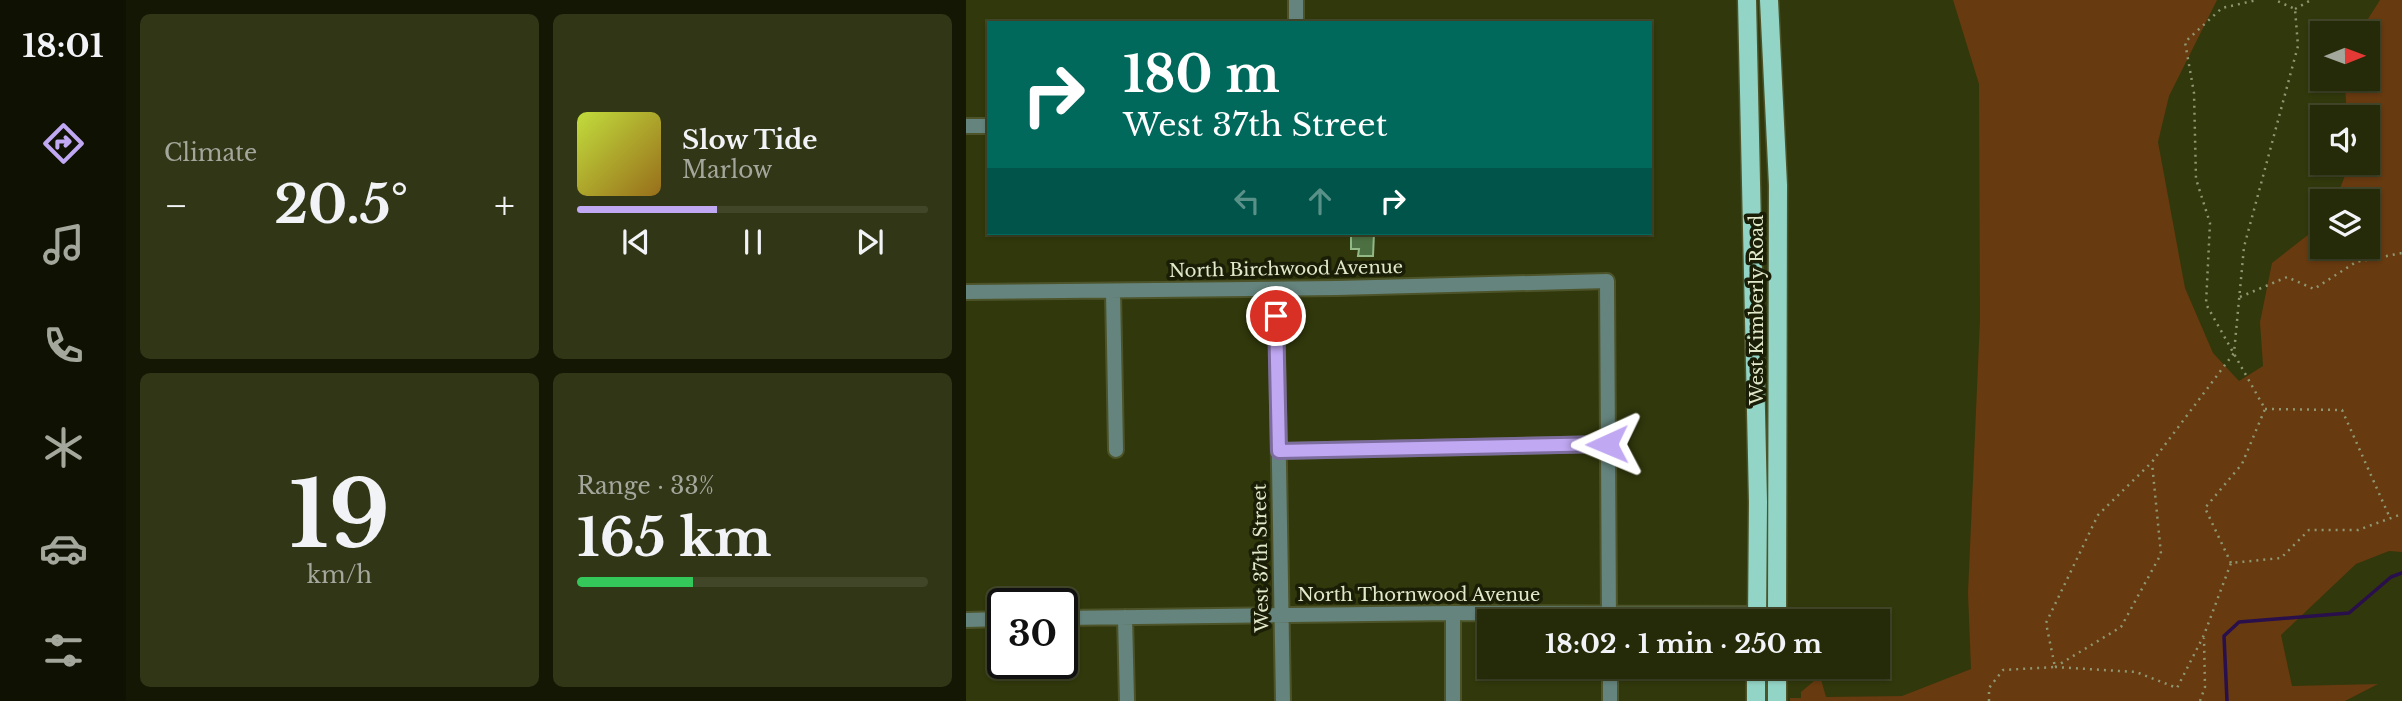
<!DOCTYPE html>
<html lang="en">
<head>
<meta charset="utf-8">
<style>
  body { margin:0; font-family:"Libre Baskerville",serif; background:#313616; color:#f1f3f6; height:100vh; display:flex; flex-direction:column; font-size:26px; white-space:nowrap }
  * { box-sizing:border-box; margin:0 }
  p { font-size:23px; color:#a3a79c }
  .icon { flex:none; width:38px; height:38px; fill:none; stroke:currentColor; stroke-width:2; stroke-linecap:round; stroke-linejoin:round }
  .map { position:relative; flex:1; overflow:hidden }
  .side { display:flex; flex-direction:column; gap:14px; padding:14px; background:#141704; width:840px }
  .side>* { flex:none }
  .guide { position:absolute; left:21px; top:21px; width:665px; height:214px; border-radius:0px; box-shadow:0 2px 5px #0004,0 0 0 2px #424629; background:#00695c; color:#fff; overflow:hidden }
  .needle { width:46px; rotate:89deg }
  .fabs { position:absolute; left:1344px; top:21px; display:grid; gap:14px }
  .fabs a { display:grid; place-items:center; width:70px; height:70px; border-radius:0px; background:#252a08; box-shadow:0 2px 5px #0004,0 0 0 2px #424629; font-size:35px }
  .speed { position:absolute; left:21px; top:588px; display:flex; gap:14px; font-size:35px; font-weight:700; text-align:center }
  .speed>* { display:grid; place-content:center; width:91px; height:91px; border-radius:50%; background:#252a08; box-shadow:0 2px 5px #0004,0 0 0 2px #424629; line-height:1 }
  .speed .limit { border:4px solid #111; border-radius:10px; background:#fff; color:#111 }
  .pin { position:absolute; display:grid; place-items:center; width:60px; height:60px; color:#fff; margin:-30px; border:4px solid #fff; border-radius:50%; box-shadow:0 2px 7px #0007 }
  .me { position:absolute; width:77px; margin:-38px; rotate:269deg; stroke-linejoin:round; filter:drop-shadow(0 0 5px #0008) }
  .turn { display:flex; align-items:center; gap:24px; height:147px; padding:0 21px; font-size:32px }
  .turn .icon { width:91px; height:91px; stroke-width:2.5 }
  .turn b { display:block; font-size:49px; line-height:60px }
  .lanes { display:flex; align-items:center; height:66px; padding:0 21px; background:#0003; justify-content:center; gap:35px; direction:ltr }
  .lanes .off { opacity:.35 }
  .big { font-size:52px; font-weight:700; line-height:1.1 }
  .side .widget { flex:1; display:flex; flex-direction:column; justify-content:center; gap:10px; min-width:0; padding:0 24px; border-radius:10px; background:#313616 }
  .side .dial { align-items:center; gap:0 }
  .dial b { font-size:91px; line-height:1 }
  .song { display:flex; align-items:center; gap:21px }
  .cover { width:84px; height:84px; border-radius:10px; background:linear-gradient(135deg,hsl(70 70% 55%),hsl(40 70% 35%)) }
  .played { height:7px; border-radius:4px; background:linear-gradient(90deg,#c0a8f3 40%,#424629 40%) }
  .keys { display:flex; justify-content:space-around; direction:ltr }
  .heat { display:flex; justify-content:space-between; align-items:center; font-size:38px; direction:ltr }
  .charge { height:10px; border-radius:5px; background:linear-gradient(90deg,#34c759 33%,#424629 0) }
  .side .tiles { flex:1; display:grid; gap:14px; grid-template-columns:repeat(2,1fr) }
  .trip { position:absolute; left:511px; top:609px; width:413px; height:70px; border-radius:0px; background:#252a08; box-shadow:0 2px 5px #0004,0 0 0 2px #424629; font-weight:700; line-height:70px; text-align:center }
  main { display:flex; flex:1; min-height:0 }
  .menu { display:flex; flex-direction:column; width:126px; justify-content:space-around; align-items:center; background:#0f1103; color:#a3a79c }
  .menu .icon { width:49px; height:49px }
  .menu .on { color:#c0a8f3 }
  .menu b { font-size:32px; color:#f1f3f6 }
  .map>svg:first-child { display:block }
  .green { fill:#673a10 }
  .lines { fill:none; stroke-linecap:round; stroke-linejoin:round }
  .stream { stroke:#290f4b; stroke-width:3.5 }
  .building { fill:#4c7041; stroke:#93b987; stroke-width:2 }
  .minor-casing { stroke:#4d542a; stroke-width:18 }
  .major-casing { stroke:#4d542a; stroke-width:21 }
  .path { stroke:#8f9771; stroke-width:2.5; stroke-dasharray:2 5; stroke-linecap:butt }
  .minor { stroke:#65847d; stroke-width:14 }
  .major { stroke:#92d4c5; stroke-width:18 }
  .route-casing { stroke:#7d6d9e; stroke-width:18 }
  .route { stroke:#c0a8f3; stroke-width:12 }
  .labels { text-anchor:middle; stroke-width:7; stroke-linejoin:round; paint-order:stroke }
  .street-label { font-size:18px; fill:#e1e9ca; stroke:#1a1e06 }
</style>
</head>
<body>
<main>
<nav class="menu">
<b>18:01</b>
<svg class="icon on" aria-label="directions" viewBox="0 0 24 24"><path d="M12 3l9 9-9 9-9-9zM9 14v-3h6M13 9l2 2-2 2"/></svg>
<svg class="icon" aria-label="music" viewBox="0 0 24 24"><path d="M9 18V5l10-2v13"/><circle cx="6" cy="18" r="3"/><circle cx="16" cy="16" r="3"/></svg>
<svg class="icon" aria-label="phone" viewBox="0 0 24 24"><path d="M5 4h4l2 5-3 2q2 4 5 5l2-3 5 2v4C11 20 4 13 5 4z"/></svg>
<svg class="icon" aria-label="climate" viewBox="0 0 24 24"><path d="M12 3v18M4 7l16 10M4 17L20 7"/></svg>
<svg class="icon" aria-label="car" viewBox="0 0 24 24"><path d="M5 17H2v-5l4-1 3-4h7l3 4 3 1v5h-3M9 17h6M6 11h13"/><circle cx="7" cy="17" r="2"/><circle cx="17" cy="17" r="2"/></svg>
<svg class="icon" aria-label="filters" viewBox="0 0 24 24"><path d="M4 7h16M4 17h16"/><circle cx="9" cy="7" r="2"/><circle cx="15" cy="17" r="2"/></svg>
</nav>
<section class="side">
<div class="tiles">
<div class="widget"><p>Climate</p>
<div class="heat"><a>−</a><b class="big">20.5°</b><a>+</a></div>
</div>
<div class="widget">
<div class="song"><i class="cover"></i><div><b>Slow Tide</b><p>Marlow</p></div></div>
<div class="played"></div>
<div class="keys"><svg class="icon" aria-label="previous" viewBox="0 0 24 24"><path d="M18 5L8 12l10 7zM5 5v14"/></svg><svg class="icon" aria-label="pause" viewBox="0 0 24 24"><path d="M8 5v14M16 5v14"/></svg><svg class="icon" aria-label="next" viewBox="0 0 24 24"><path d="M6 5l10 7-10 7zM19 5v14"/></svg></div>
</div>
<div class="widget dial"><b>19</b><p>km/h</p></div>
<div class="widget"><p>Range · 33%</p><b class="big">165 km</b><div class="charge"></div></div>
</div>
</section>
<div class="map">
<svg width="1436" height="701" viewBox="0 0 1436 701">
  <rect width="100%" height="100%" fill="#31380b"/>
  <!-- green -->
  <path class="green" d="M987 0H1251L1203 96 1192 142 1219 288 1247 353 1273 381 1297 366 1294 322 1306 263 1356 224V247H1402V201H1369L1384 163H1402V117H1381L1379 85 1380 79H1402V33H1393L1414 0H1436V552L1423 551 1390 564 1315 635 1326 686 1412 684 1379 701H824V698H835V692L854 676 860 697 936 696 1005 669 1002 593 1014 320 1013 84Z"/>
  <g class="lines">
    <!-- stream -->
    <path class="stream" d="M1261 701 1258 636 1273 622 1383 613 1425 577 1436 573"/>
  </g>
  <!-- building -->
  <path class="building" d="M385 233H408L407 256H392L393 249H385Z"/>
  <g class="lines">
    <!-- minor casing -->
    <g class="minor-casing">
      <path id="minor" d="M330 0V23
        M0 126H23
        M310 289 317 701
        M147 291 150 450
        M0 292 371 288 641 281 643 621
        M313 451 641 444
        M159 617 161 701
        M96 618 487 613 802 614
        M0 620 37 619
        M644 667V701
        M487 701V613"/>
    </g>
    <!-- major casing -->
    <g class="major-casing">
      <path id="major" d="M781 0 792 502 791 621
        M803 0 812 185 811 621
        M790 701V667
        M811 701V667"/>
    </g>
    <!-- path -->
    <path class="path" d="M1329 9 1345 0
      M1274 297 1321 277 1348 289 1390 262 1436 253
      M1299 409 1376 410 1424 518
      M1265 563 1239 508 1276 464 1299 409 1240 304 1244 223 1230 179 1228 93 1219 42 1256 8 1291 0
      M1089 667 1170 672 1211 688 1238 635 1265 563 1315 558 1343 530H1392L1436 514
      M1089 667 1155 627 1195 554 1186 463
      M1023 701V688L1037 670 1089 667 1080 623 1132 515 1186 462 1268 353 1278 247 1332 46 1329 9 1309 0
      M1234 701 1239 687 1238 638"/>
    <!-- minor -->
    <use href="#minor" class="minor"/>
    <!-- major -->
    <use href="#major" class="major"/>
  </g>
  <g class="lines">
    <!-- route casing -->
    <g class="route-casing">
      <path id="route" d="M310 316 313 451 641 444"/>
    </g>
    <!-- route -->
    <use href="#route" class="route"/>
  </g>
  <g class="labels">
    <!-- street labels -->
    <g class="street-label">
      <text transform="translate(320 269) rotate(-1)" y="6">North Birchwood Avenue</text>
      <text transform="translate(791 310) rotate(-90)" y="6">West Kimberly Road</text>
      <text transform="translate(295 558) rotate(-91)" y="6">West 37th Street</text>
      <text x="453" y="601">North Thornwood Avenue</text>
    </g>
  </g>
</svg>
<div class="fabs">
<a><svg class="needle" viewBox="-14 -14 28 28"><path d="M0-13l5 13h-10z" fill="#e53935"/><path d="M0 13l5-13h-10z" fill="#a3a79c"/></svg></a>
<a><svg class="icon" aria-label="sound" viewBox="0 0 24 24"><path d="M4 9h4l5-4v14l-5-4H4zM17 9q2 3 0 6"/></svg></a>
<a><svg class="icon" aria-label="layers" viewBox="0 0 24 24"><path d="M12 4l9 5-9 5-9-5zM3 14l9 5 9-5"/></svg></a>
</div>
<div class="speed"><div class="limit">30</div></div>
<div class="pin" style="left:310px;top:316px;background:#d93025"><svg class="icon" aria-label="arrive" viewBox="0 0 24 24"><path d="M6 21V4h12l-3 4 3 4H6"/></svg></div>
<svg class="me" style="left:641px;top:444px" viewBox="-20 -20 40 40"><path d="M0-17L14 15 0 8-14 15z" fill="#c0a8f3" stroke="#fff" stroke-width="4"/></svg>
<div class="trip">18:02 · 1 min · 250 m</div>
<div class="guide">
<div class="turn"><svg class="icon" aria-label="right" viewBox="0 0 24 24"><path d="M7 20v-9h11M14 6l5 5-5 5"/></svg><div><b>180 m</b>West 37th Street</div></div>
<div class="lanes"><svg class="icon off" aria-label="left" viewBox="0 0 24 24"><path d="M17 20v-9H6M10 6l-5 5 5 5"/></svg><svg class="icon off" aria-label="ahead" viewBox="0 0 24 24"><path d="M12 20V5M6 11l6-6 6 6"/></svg><svg class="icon" aria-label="right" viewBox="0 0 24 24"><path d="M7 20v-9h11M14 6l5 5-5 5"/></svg></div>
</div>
</div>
</main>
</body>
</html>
